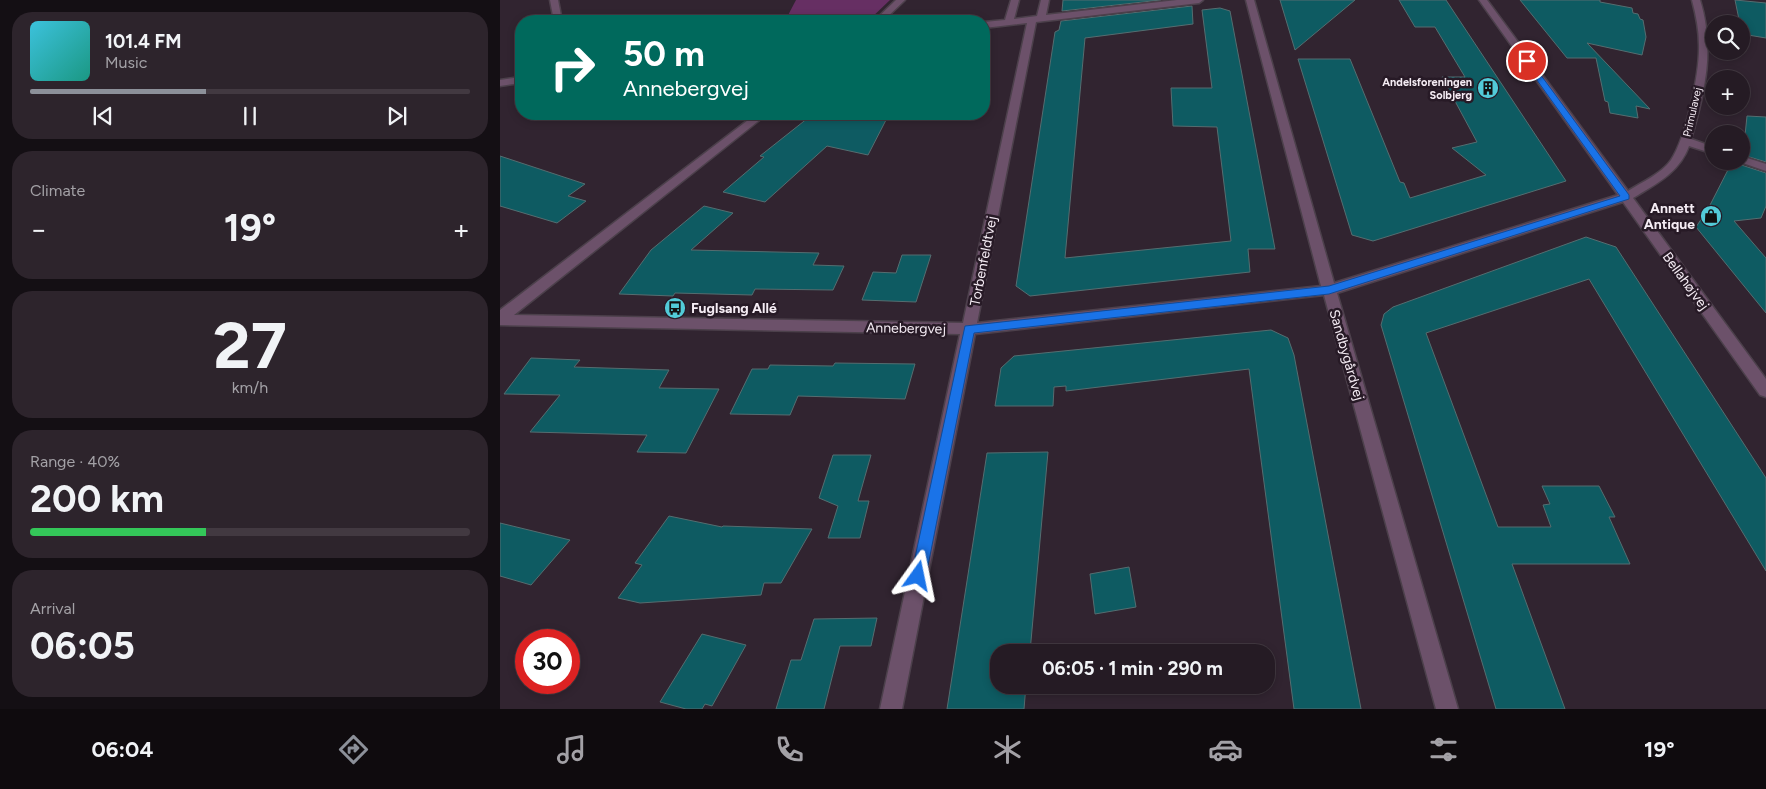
<!DOCTYPE html>
<html lang="en">
<head>
<meta charset="utf-8">
<style>
  body { margin:0; font-family:Figtree,sans-serif; background:#2d242c; color:#f1f3f6; height:100vh; display:flex; flex-direction:column; font-size:19px; white-space:nowrap }
  * { box-sizing:border-box; margin:0 }
  p { font-size:16px; color:#a3a1a6 }
  .icon { flex:none; width:28px; height:28px; fill:none; stroke:currentColor; stroke-width:2; stroke-linecap:round; stroke-linejoin:round }
  .map { position:relative; flex:1; overflow:hidden }
  .drawer { display:flex; flex-direction:column; gap:12px; padding:12px; background:#140f14; width:500px }
  .drawer>* { flex:none }
  .guide { position:absolute; left:15px; top:15px; width:475px; height:105px; border-radius:20px; box-shadow:0 2px 8px #0003,0 0 0 1px #423941; background:#00695c; color:#fff; overflow:hidden }
  .controls { position:absolute; left:1205px; top:15px; display:grid; gap:10px }
  .controls a { display:grid; place-items:center; width:45px; height:45px; border-radius:50%; background:#251b24; box-shadow:0 2px 8px #0003,0 0 0 1px #423941; font-size:25px }
  .speed { position:absolute; left:15px; top:629px; display:flex; gap:10px; font-size:25px; font-weight:700; text-align:center }
  .speed>* { display:grid; place-content:center; width:65px; height:65px; border-radius:50%; background:#251b24; box-shadow:0 2px 8px #0003,0 0 0 1px #423941; line-height:1 }
  .speed .limit { border:8px solid #d22; background:#fff; color:#111 }
  .pin { position:absolute; display:grid; place-items:center; width:42px; height:42px; color:#fff; margin:-21px; border:2px solid #fff; border-radius:50%; box-shadow:0 1px 5px #0007 }
  .me { position:absolute; width:55px; margin:-28px; rotate:12deg; stroke-linejoin:round; filter:drop-shadow(0 0 4px #0008) }
  .turn { display:flex; align-items:center; gap:18px; height:105px; padding:0 25px; font-size:22px }
  .turn .icon { width:65px; height:65px; stroke-width:2.5 }
  .turn b { display:block; font-size:35px; line-height:42px }
  .big { font-size:38px; font-weight:700; line-height:1.1 }
  .drawer .tile { flex:1; display:flex; flex-direction:column; justify-content:center; gap:8px; min-width:0; padding:0 18px; border-radius:20px; background:#2d242c }
  .drawer .dial { align-items:center; gap:0 }
  .dial b { font-size:65px; line-height:1 }
  .song { display:flex; align-items:center; gap:15px }
  .cover { width:60px; height:60px; border-radius:8px; background:linear-gradient(135deg,hsl(190 70% 55%),hsl(170 70% 35%)) }
  .played { height:5px; border-radius:2px; background:linear-gradient(90deg,#8c9099 40%,#423941 40%) }
  .keys { display:flex; justify-content:space-around; direction:ltr }
  .heat { display:flex; justify-content:space-between; align-items:center; font-size:28px; direction:ltr }
  .charge { height:8px; border-radius:4px; background:linear-gradient(90deg,#34c759 40%,#423941 0) }
  .trip { position:absolute; left:490px; top:644px; width:285px; height:50px; border-radius:20px; background:#251b24; box-shadow:0 2px 8px #0003,0 0 0 1px #423941; font-weight:700; line-height:50px; text-align:center }
  .menu { display:flex; height:80px; justify-content:space-around; align-items:center; background:#0f0b0e; color:#a3a1a6 }
  .menu .icon { width:35px; height:35px }
  .menu .active { color:#8c9099 }
  .menu b { font-size:22px; color:#f1f3f6 }
  main { display:flex; flex:1; min-height:0 }
  .map>svg:first-child { display:block }
  .green { fill:#662f63 }
  .building { fill:#0e5b62; stroke:#556d70 }
  .lines { fill:none; stroke-linecap:round; stroke-linejoin:round }
  .minor-casing { stroke:#4c404b; stroke-width:3 }
  .minor { fill:#6c516a; fill-rule:evenodd }
  .route { fill:#1a73e8; stroke:#114b97 }
  .labels { text-anchor:middle; stroke-width:5; stroke-linejoin:round; paint-order:stroke }
  .far-poi-label { font-size:11px; font-weight:bold; fill:#f5ecf4; stroke:#271a26; text-anchor:end }
  .far-street-label { font-size:11px; fill:#f5ecf4; stroke:#271a26 }
  .poi-label { font-size:14px; font-weight:bold; fill:#f5ecf4; stroke:#271a26; text-anchor:end }
  .street-label { font-size:14px; fill:#f5ecf4; stroke:#271a26 }
</style>
</head>
<body>
<main>
<section class="drawer">
<div class="tile">
<div class="song"><i class="cover"></i><div><b>101.4 FM</b><p>Music</p></div></div>
<div class="played"></div>
<div class="keys"><svg class="icon" aria-label="previous" viewBox="0 0 24 24"><path d="M18 5L8 12l10 7zM5 5v14"/></svg><svg class="icon" aria-label="pause" viewBox="0 0 24 24"><path d="M8 5v14M16 5v14"/></svg><svg class="icon" aria-label="next" viewBox="0 0 24 24"><path d="M6 5l10 7-10 7zM19 5v14"/></svg></div>
</div>
<div class="tile"><p>Climate</p>
<div class="heat"><a>−</a><b class="big">19°</b><a>+</a></div>
</div>
<div class="tile dial"><b>27</b><p>km/h</p></div>
<div class="tile"><p>Range · 40%</p><b class="big">200 km</b><div class="charge"></div></div>
<div class="tile"><p>Arrival</p><b class="big">06:05</b></div>
</section>
<div class="map">
<svg width="1266" height="709" viewBox="0 0 1266 709">
  <rect width="100%" height="100%" fill="#312430"/>
  <!-- green -->
  <path class="green" d="M296 0H390L368 21H285Z"/>
  <!-- building -->
  <path class="building" d="M563 0H661L562 11Z
    M780 0H855L795 50Z
    M899 0H946L1066 181 873 241 852 235 798 59H850L900 182 904 183 910 198 986 175 952 148 977 142 942 77H965L935 27H915Z
    M1020 0H1100V2L1132 8 1133 13 1138 14 1140 19 1143 20 1146 37 1142 55 1087 43 1150 109 1136 106 1138 118 1110 113 1108 102 1105 101 1096 58H1067Z
    M1235 0 1266 3V38L1242 34Z
    M692 6 693 24 585 38 565 258 731 241 717 127 673 126 671 88H712L702 10 720 8 730 11 775 249H748L750 272 530 296 516 286 555 32 559 30 561 21Z
    M313 114H357L386 120 368 155 327 146 265 202 223 192 264 157 260 156Z
    M1247 116 1266 117V162L1243 155Z
    M0 156 85 184 68 196 86 201 57 223 0 206Z
    M1232 162 1266 173V206L1261 218 1234 221 1266 258V313L1196 227 1208 209Z
    M204 206 233 213 191 250 319 253 313 265 344 266 333 290 255 289 252 295 175 293 173 296 119 294 151 250Z
    M1086 237 1116 247 1266 478V571L1089 279 926 333 998 527H1051L1043 505 1050 504 1042 486H1099L1115 517H1109L1130 564H1012L1065 709H996L881 325 884 314 893 307Z
    M402 255H431L416 302 362 300 373 272 396 273Z
    M771 330 788 338 794 355 861 709H794L749 369 566 391V386L554 387 553 406H495L501 368 514 356Z
    M31 358 80 360 74 367 169 370 159 388 219 389 186 453 137 452 147 435 30 432 60 395 4 394Z
    M335 363 415 364 405 399 298 396 290 415 230 414 252 369H268L270 365 333 366Z
    M548 452 530 652H499V685H526L524 709H447L487 453Z
    M333 455H371L358 501H369L360 538H328L338 506 319 498Z
    M169 516 222 527 223 526 312 529 281 583H264L261 595 140 603 118 598 142 565 135 563Z
    M0 523 70 540 31 585 0 576Z
    M629 567 636 607 595 614 590 574Z
    M377 618 371 646H340L324 709H276L291 660H301L314 619Z
    M202 634 246 645 212 706 205 704 202 709H186L160 702Z"/>
  <g class="lines">
    <!-- minor casing -->
    <g class="minor-casing">
      <path id="minor" d="M50 0H58L62 21H54Z
        M396 0H405L383 21H374Z
        M511 0H519L514 19 537 16 541 0H549L546 15 677 0H703L699 3 536 22 477 323 821 286 746 0H754L834 283 1118 195 979 0H987L1128 191C1142 182 1161 174 1171 160 1186 138 1200 72 1199 45 1199 30 1196 15 1192 0H1200C1215 48 1205 92 1191 139L1214 147V154L1189 146C1179 173 1156 184 1133 198L1266 379V397L1260 395 1123 202 837 293 958 709H936L824 295 475 334 402 709H380L460 334 0 325V310L256 114H267L14 315 463 323 527 23 484 28V22L505 20Z
        M21 77V83L0 86V80Z
        M1241 156 1266 164V171L1237 161H1241Z"/>
    </g>
    <!-- minor -->
    <use href="#minor" class="minor"/>
  </g>
  <!-- route -->
  <path class="route" d="M1024 59H1029L1129 195V199L829 294 474 333 426 576 423 581 418 583 413 581 411 576 465 326 829 286 1120 196 1024 62Z"/>
  <!-- icons -->
  <defs>
    <g id="building-disc" transform="scale(1.125)"><circle r="9.5" fill="#52cbd8" stroke="#271a26"/><path d="M-4-6H4V6H1V3H-1V6H-4ZM-2.5-4.3h1.7v1.8h-1.7ZM.8-4.3h1.7v1.8H.8ZM-2.5-1h1.7V.8h-1.7ZM.8-1h1.7V.8H.8Z" fill="#111"/></g>
    <g id="shop-disc" transform="scale(1.125)"><circle r="9.5" fill="#52cbd8" stroke="#271a26"/><path d="M-5-2.5h2.3a2.7 3.5 0 0 1 5.4 0H5L5.5 6h-11ZM-1.5-2.5h3a1.5 2.3 0 0 0-3 0Z" fill="#111"/></g>
    <g id="bus-disc" transform="scale(1.125)"><circle r="9.5" fill="#52cbd8" stroke="#271a26"/><path d="M-5-6H5V4H4V6H2V4H-2V6H-4V4H-5ZM-3.5-4V0h7V-4ZM-3.5 1.2v1.5H-2V1.2ZM2 1.2v1.5H3.5V1.2Z" fill="#111"/></g>
  </defs>
  <g fill-rule="evenodd">
    <use href="#building-disc" x="988" y="88"/>
    <use href="#shop-disc" x="1211" y="216"/>
    <use href="#bus-disc" x="175" y="308"/>
  </g>
  <g class="labels">
    <!-- far-poi labels -->
    <g class="far-poi-label">
      <text x="972" y="86">Andelsforeningen<tspan x="972" dy="13">Solbjerg</tspan></text>
    </g>
    <!-- far-street labels -->
    <g class="far-street-label">
      <text transform="translate(1192 112) rotate(-77)" y="4">Primulavej</text>
    </g>
    <!-- poi labels -->
    <g class="poi-label">
      <text x="1195" y="213">Annett<tspan x="1195" dy="16">Antique</tspan></text>
      <text x="191" y="313" text-anchor="start">Fuglsang Allé</text>
    </g>
    <!-- street labels -->
    <g class="street-label">
      <text transform="translate(483 261) rotate(-79)" y="5">Torbenfeldtvej</text>
      <text transform="translate(1186 281) rotate(54)" y="5">Bellahøjvej</text>
      <text transform="translate(406 328) rotate(1)" y="5">Annebergvej</text>
      <text transform="translate(847 355) rotate(74)" y="5">Sandbygårdvej</text>
    </g>
  </g>
</svg>
<div class="controls">
<a><svg class="icon" aria-label="search" viewBox="0 0 24 24"><circle cx="10" cy="10" r="6"/><path d="M15 15l6 6"/></svg></a>
<a>+</a>
<a>−</a>
</div>
<div class="speed"><div class="limit">30</div></div>
<div class="pin" style="left:1027px;top:61px;background:#d93025"><svg class="icon" aria-label="arrive" viewBox="0 0 24 24"><path d="M6 21V4h12l-3 4 3 4H6"/></svg></div>
<svg class="me" style="left:418px;top:576px" viewBox="-20 -20 40 40"><path d="M0-17L14 15 0 8-14 15z" fill="#1a73e8" stroke="#fff" stroke-width="4"/></svg>
<div class="trip">06:05 · 1 min · 290 m</div>
<div class="guide">
<div class="turn"><svg class="icon" aria-label="right" viewBox="0 0 24 24"><path d="M7 20v-9h11M14 6l5 5-5 5"/></svg><div><b>50 m</b>Annebergvej</div></div>
</div>
</div>
</main>
<nav class="menu">
<b>06:04</b>
<svg class="icon active" aria-label="directions" viewBox="0 0 24 24"><path d="M12 3l9 9-9 9-9-9zM9 14v-3h6M13 9l2 2-2 2"/></svg>
<svg class="icon" aria-label="music" viewBox="0 0 24 24"><path d="M9 18V5l10-2v13"/><circle cx="6" cy="18" r="3"/><circle cx="16" cy="16" r="3"/></svg>
<svg class="icon" aria-label="phone" viewBox="0 0 24 24"><path d="M5 4h4l2 5-3 2q2 4 5 5l2-3 5 2v4C11 20 4 13 5 4z"/></svg>
<svg class="icon" aria-label="climate" viewBox="0 0 24 24"><path d="M12 3v18M4 7l16 10M4 17L20 7"/></svg>
<svg class="icon" aria-label="car" viewBox="0 0 24 24"><path d="M5 17H2v-5l4-1 3-4h7l3 4 3 1v5h-3M9 17h6M6 11h13"/><circle cx="7" cy="17" r="2"/><circle cx="17" cy="17" r="2"/></svg>
<svg class="icon" aria-label="filters" viewBox="0 0 24 24"><path d="M4 7h16M4 17h16"/><circle cx="9" cy="7" r="2"/><circle cx="15" cy="17" r="2"/></svg>
<b>19°</b>
</nav>
</body>
</html>
